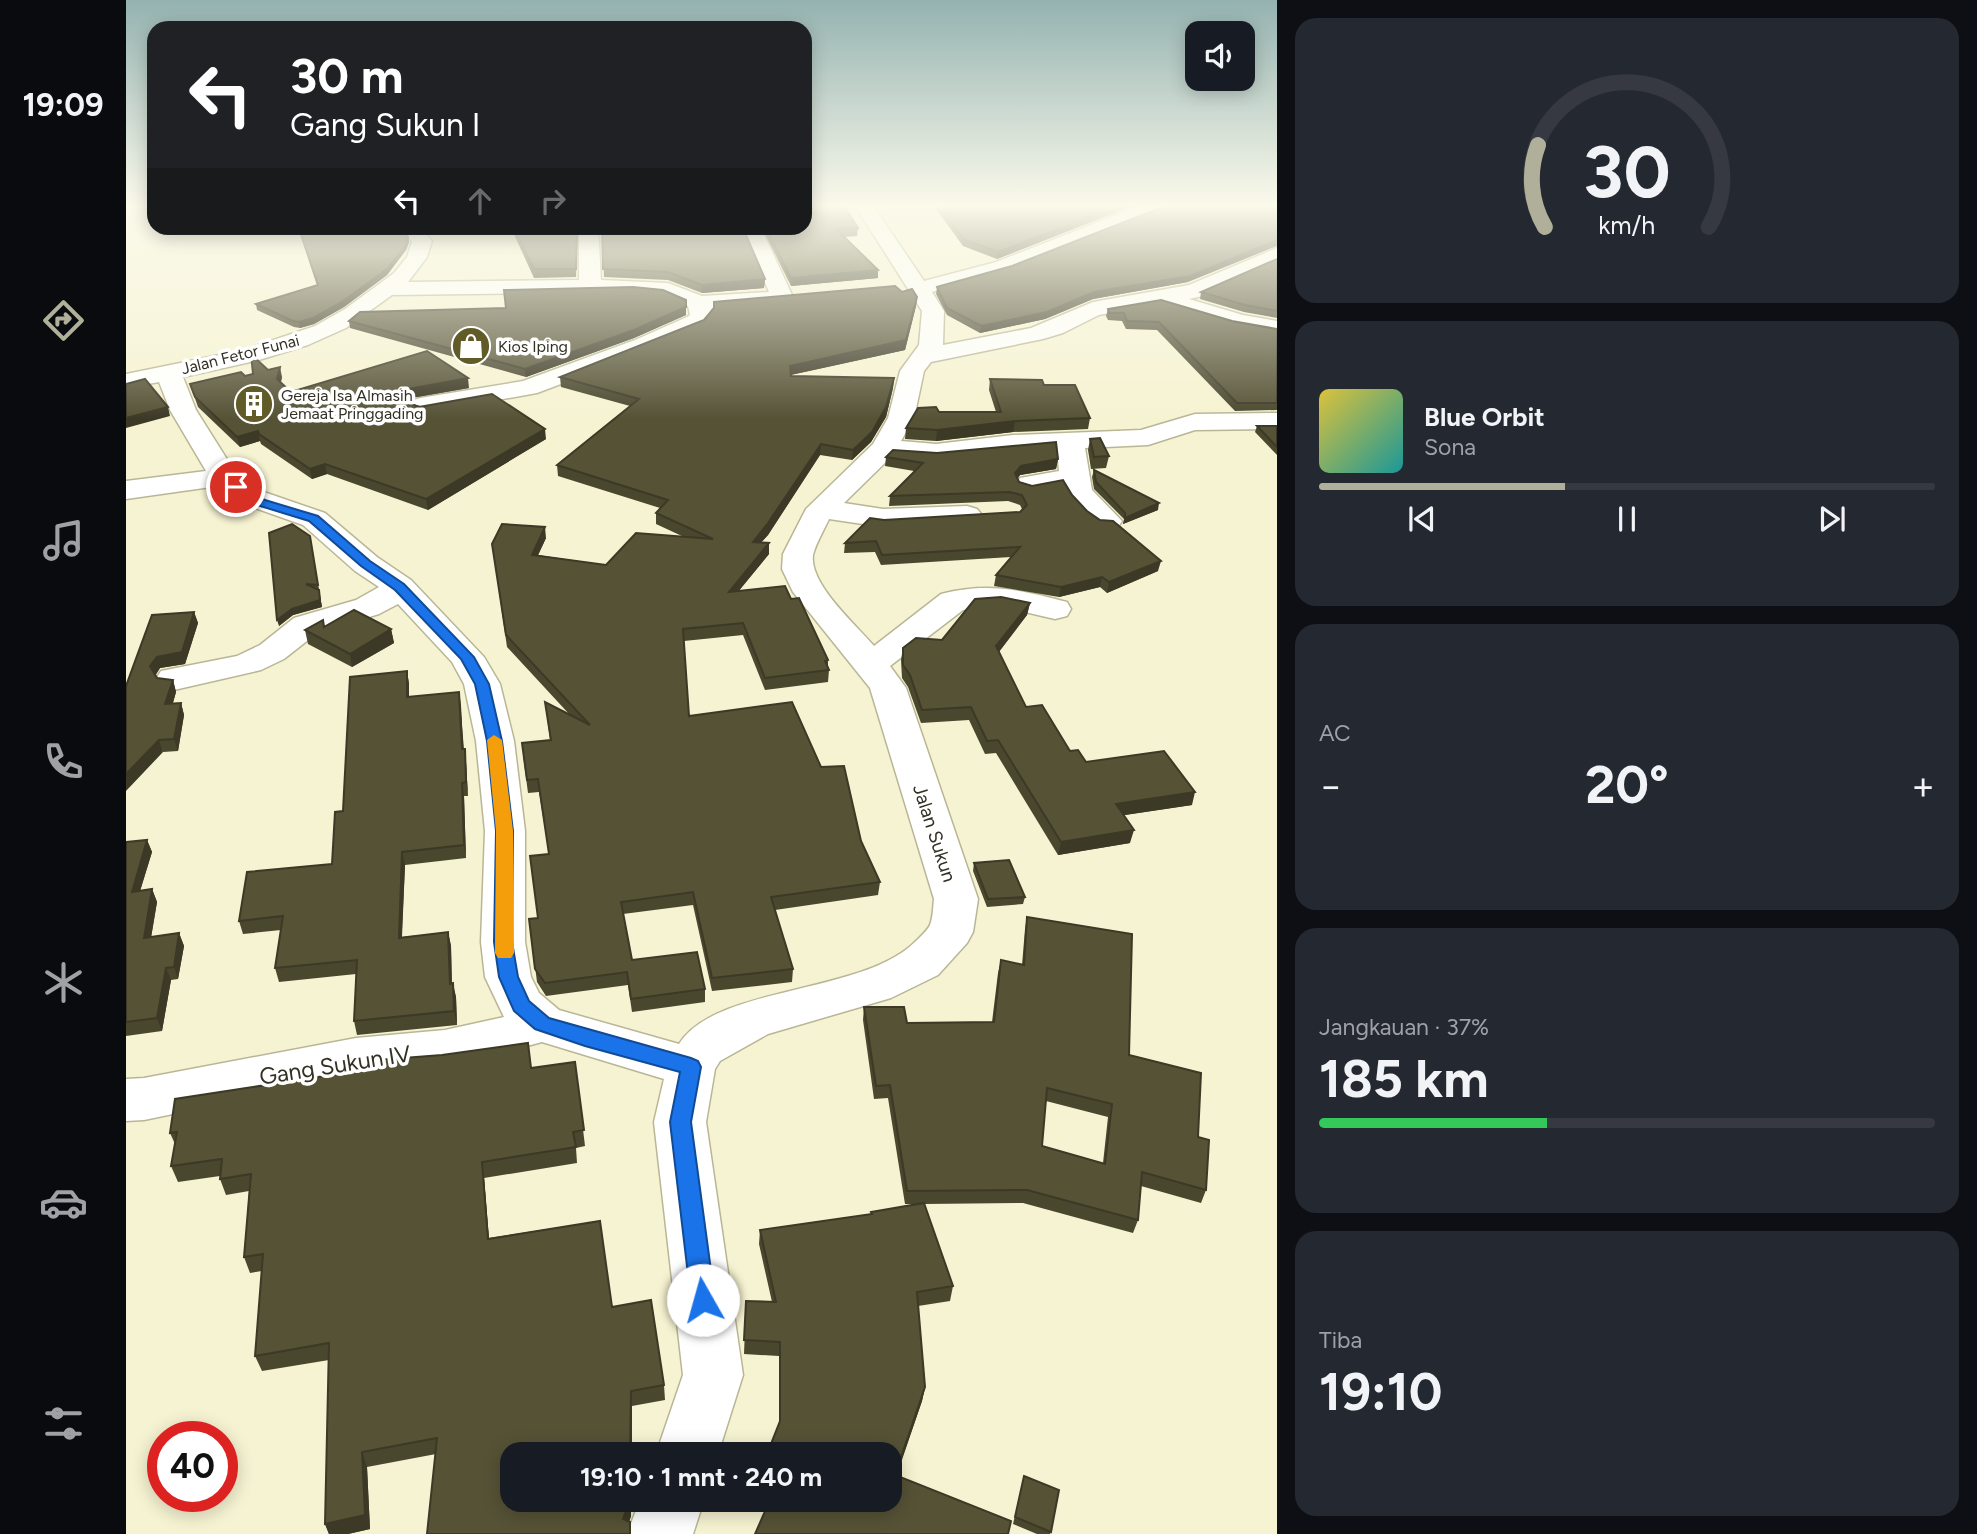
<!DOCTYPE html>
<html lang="id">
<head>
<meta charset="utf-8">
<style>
  body { margin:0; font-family:Figtree,sans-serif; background:#242831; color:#f1f3f6; height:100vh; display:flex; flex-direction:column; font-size:26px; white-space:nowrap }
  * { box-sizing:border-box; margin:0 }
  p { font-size:23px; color:#9ea1a6 }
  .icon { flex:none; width:38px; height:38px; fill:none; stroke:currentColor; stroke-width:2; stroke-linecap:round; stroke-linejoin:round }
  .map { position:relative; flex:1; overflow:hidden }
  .details { display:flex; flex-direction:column; gap:18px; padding:18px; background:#0d0f14; width:700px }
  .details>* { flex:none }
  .top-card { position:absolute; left:21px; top:21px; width:665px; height:214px; border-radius:21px; box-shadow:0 4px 18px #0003; background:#202124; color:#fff; overflow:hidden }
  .fabs { position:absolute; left:1059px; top:21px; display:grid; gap:14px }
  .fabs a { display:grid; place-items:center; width:70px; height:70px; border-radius:14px; background:#171b24; box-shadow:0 4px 18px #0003; font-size:35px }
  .speed { position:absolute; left:21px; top:1421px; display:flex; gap:14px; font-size:35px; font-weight:700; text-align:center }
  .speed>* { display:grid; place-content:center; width:91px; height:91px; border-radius:50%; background:#171b24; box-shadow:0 4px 18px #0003; line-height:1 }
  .speed .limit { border:10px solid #d22; background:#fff; color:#111 }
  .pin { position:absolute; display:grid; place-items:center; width:60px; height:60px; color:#fff; margin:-30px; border:4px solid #fff; border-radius:50%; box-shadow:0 2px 7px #0007 }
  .me { position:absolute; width:77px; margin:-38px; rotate:353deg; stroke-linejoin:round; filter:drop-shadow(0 0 5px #0008) }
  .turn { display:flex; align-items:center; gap:24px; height:147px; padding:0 28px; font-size:32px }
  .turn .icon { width:91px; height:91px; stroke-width:2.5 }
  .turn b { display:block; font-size:49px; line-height:60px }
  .lanes { display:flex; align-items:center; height:66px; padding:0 28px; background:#0003; justify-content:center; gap:35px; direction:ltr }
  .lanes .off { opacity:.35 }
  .big { font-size:52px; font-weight:700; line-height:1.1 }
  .details .tile { flex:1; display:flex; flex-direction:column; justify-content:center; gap:10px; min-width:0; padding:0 24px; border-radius:21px; background:#242831 }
  .details .dial { align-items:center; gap:0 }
  .dial svg { height:182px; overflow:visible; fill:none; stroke:#363941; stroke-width:7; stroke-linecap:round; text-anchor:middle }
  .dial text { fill:#f1f3f6; stroke:none }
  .song { display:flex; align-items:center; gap:21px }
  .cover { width:84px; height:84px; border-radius:10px; background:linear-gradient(135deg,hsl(50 70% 55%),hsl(180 70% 35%)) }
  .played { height:7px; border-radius:4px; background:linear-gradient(90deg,#b0af99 40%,#363941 40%) }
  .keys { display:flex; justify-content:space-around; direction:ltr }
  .heat { display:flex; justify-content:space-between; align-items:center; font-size:38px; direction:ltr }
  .charge { height:10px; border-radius:5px; background:linear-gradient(90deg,#34c759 37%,#363941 0) }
  .trip { position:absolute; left:374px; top:1442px; width:402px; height:70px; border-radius:21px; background:#171b24; box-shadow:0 4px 18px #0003; font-weight:700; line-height:70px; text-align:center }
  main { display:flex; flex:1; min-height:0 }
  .tabs { display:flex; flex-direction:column; width:126px; justify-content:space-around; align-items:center; background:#090b0e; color:#9ea1a6 }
  .tabs .icon { width:49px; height:49px }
  .tabs .current { color:#b0af99 }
  .tabs b { font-size:32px; color:#f1f3f6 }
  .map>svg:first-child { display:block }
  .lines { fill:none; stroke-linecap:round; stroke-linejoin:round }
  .minor-casing { stroke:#b9b696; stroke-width:3 }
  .minor { fill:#fff; fill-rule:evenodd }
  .wall { fill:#49472e; fill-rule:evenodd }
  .shaded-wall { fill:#3c3926 }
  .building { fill:#555236; stroke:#3c3926; stroke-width:2; fill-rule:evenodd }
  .route { fill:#1a73e8; stroke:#114b97; stroke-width:2 }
  .slow { fill:#f59e0b }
  .labels { text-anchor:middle; stroke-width:7; stroke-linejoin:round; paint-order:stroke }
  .far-poi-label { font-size:16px; fill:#323124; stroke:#fff; text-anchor:start }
  .far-street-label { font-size:16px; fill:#323124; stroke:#fff }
  .street-label { font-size:19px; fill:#323124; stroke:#fff }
  .near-street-label { font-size:23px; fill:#323124; stroke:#fff }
</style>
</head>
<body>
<main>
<nav class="tabs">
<b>19:09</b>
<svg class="icon current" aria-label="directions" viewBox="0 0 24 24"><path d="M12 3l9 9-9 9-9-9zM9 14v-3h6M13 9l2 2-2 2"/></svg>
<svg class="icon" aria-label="music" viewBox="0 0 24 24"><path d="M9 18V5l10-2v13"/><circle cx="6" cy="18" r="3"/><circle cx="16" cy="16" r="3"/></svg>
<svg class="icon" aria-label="phone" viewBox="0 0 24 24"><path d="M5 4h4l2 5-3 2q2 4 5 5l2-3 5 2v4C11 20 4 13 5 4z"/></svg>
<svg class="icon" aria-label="climate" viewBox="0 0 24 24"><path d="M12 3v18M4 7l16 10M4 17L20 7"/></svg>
<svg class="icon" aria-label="car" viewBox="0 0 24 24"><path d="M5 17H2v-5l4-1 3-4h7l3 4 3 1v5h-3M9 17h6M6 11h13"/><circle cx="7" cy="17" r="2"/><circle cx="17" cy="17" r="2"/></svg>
<svg class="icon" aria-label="filters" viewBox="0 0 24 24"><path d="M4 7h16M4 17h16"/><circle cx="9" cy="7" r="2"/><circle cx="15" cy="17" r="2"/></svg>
</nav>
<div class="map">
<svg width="1151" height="1534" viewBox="0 0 1151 1534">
  <rect width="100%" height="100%" fill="#f6f3d2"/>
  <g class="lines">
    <!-- minor casing -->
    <g class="minor-casing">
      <path id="minor" d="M728 204H746L798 281 870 262 1018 204H1044L1042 208 884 270 806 292 818 311 817 345 905 328 967 302 1063 285 1151 248V262L1077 296 1063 299 1117 315 1151 321V335L1105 326 1034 304 973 315 937 333 917 339 805 362 798 371 788 418 775 441 810 444 887 435 1015 430 1069 414 1151 413V429L1069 430 1022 445 959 448 966 490 996 521 992 527C984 529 977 531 970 526 958 519 941 500 937 487L904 493 894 490 890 484 894 478 933 471 931 449 887 451 810 460 765 457 718 503 757 509 841 506 851 509 856 515 851 521 757 527 703 519C698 530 690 543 687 555 683 584 730 625 748 646L815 594C863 582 894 590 941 602L945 609 941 616 929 619 873 606 837 610 764 666 780 688 852 899 847 932 841 943 812 975 765 998 642 1034 594 1061 589 1069 580 1122 617 1375 592 1454H530L557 1375 528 1122 538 1079 416 1042 319 1068 230 1076 18 1120 0 1121V1079L18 1078 230 1038 319 1030 378 1017 359 977 355 942 359 831 350 741 338 684 326 662 272 604 253 614 191 633 158 659 135 670 48 690 35 687 30 679 35 671 111 656 134 645 168 618 230 600 253 587 229 571 177 525 112 502 92 486 0 499V481L80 471 44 410 33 382 0 388V374L118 350 189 326 219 309 268 273 281 257 286 242 276 228H295L306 241 301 257 282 282 453 280V228H472L475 280 542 283 576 296 643 292 616 228H635L667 297 664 302 585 309 586 316 577 327 525 350 411 393 294 414 285 411 281 406 285 401 294 398 397 381 509 340 561 317 564 315 562 306 538 295 507 292 266 295 220 328 182 345 133 360 57 377 70 410 109 472 132 490 199 513 251 557 285 580 358 657 374 684 388 741 399 831V942L405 977 413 993 433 1010 553 1044C590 985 737 995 790 941 794 937 801 931 804 925 807 918 807 907 808 899L744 688 667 592 656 569 657 554 680 509 747 444 762 418 774 371 793 345 796 311Z
        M514 1500H578L567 1534H501Z"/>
    </g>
    <!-- minor -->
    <use href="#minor" class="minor"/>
  </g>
  <!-- wall -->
  <path class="wall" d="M811 204H1011L871 259 837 246 810 209Z
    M172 228H277L283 242 280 250 261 275 218 307 188 324 174 328 168 327 131 310 130 304 191 285Z
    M385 228H452L450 277 408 278Z
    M476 228 639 279 638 288 576 293 542 280 478 277Z
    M636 228H732L731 236 718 237 752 270V278L665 286Z
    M1151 259V318L1118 312 1074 299 1075 292Z
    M1062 282 967 299 919 319 854 333 821 315 810 294 811 287Z
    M776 292 791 297 790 306 779 350 665 375V376L768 378 767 388 760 417 745 442 726 460 694 455 642 535 635 542 643 554 613 590 665 599 702 660V667L703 670 702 682 639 690 617 635 558 641 563 716 695 767 735 841 754 882 752 895 649 910 667 969 666 982 586 991 567 905 497 914 506 960 579 989V1002L506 1012 502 985 420 996 411 982 403 919 412 918 423 854 413 792 402 793 397 755 424 740 419 702 444 715 381 647 366 544 420 538 412 555 480 565 558 537 530 524V513L534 508 432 476 431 465 504 406 435 387 434 377Z
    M560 300V315L508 338 400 377 224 328 223 321 380 308Z
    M982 309 1106 321 1151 329V410L1109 411 1031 330 1000 329 996 321 982 320 980 316Z
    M142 370 156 377 155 382 165 392 343 388 285 398 282 402 283 403 420 439 302 510 201 474 186 479 135 444 134 441 114 447 72 407 64 384 119 376Z
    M864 379 918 385 964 418 962 429 887 432 810 441 779 439 780 428 813 412H870L863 390Z
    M1131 426H1151V455L1129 432Z
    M964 439 983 456 980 468 965 469 962 450Z
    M760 457 932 459 930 469 894 475 892 478 893 482 946 495 961 511 1032 571 981 593 974 587 933 597 868 586 870 575 885 557 755 565 749 552 718 553 719 543 758 520 894 512 896 509 894 505 882 501 763 506 764 496 788 471 759 466Z
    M968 470 1032 510 997 524 998 519 968 489 966 477Z
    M184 536 196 607 167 615 153 626Z
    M904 603 901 615 873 652 900 707 944 751 960 762 1066 805 998 815 1004 843 932 855 870 753 859 754 843 720 795 723 782 687 776 678 775 660 777 648 816 640Z
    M68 612 72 623 59 664 34 668 29 675 31 678 47 680 50 692 47 703H55L58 715 52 751 37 752 0 686Z
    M198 627 265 629 268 643 226 667 182 644 179 630Z
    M281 671 283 684V697L333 692 338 749 340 762 342 796H338L340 858 279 865 276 937 322 932 325 946 326 984 330 997 331 1025 231 1035 228 1021 230 974 153 982 149 968 155 930 117 934 113 921 206 864 217 811Z
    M21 840 26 852 14 891 26 889 31 902 25 937 53 933 58 946 52 979 45 980 36 1031 0 1036V842Z
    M848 863 899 897 897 904 861 907 847 871Z
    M901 917 1006 934 1003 1055 1075 1073 1072 1137 1083 1140 1080 1190 1075 1203 1015 1186 1012 1220 1007 1233 897 1203 798 1204 827 1286 824 1301 792 1306 799 1387 796 1401 770 1476 885 1521 882 1534H629L642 1504 634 1500H765V1454H641L653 1424V1356L618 1354 620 1301 646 1302 633 1244 634 1230 745 1214V1212L794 1204H779L762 1098 748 1099 737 1020 738 1007H778L781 1023 866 1022 872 973 875 960 896 965 899 929ZM920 1101 982 1117 977 1163 916 1146Z
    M402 1043 405 1068 449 1062 459 1146 450 1148 451 1163 358 1178 363 1238 474 1221 486 1307 525 1300 538 1385 539 1400 506 1406V1454H387V1500H505V1516L503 1522H504V1534H301L310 1454 241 1467 244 1529 222 1534H203L199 1524 203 1360 136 1371 129 1356 136 1271 124 1273 118 1257 123 1191 100 1195 94 1179V1176L52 1182 45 1166 49 1144 44 1133 49 1099 225 1072 226 1062 316 1055Z
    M898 1476 925 1532 924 1534H911L887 1524Z"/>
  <!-- shaded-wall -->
  <path class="shaded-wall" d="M996 204H1011L871 259 872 252Z
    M282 237 283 242 280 250 261 275 218 307 188 324 174 328 173 322Z
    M1151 240V246L1062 282 967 299 919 319 854 333 855 326 968 292Z
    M752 270V278L665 286V278Z
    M639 279 638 288 576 293V285Z
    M791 297 790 306 779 350 664 375V366Z
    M560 307V315L508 338 400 377 399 369Z
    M154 367 156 377 153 389 151 379Z
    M342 378 343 388 285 398 278 406 277 396 283 389Z
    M768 378 767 388 760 417 745 442 726 460 727 450Z
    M42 407 44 416 0 428V418Z
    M889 421 887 432 810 441 811 430Z
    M419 429 420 439 302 510 300 499Z
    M132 431 134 441 114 447 111 437Z
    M695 444 694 455 642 535 626 553 627 542Z
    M932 459 930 469 894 475 888 483 889 473 895 466Z
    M199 464 201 474 186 479 184 469Z
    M1033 503 1032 510 997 524 999 518Z
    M419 527 420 538 407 566 406 555Z
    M643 543V554L603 603V592Z
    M1035 561 1032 571 981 593 983 582Z
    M976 577 974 587 933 597 935 587Z
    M193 590 196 607 167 615 153 626 151 620Z
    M904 603 901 615 868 658 870 646Z
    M68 612 72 623 59 664 34 668 28 678 24 666Z
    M265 629 268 643 226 667 224 654Z
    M281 671 283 684V710L281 697Z
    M47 680 50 692 43 716 39 704Z
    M333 692 335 705 338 762 336 749Z
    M55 703 58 715 52 751 48 739Z
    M33 740 37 752 0 791V774Z
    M339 749 340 762 342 796 340 782Z
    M336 783 338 796 340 858 338 845Z
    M1069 792 1066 805 986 817 990 804Z
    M1008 830 1004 843 932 855 935 842Z
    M21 840 26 852 10 904 6 892Z
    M276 852 279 865 275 951 273 938Z
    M26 889 31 902 23 950 18 938Z
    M322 932 325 946 326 998 324 984Z
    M53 933 58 946 52 979 48 967Z
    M40 968 45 980 36 1031 31 1018Z
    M327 983 330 997 331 1025 328 1011Z
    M356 1162 358 1178 364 1254 362 1239Z
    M799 1387 796 1401 766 1489 769 1475Z
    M505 1391 506 1406V1454H504Z
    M236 1452 241 1467 244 1529 222 1534H203L199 1524Z
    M504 1500H505V1516L499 1533 497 1519Z"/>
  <!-- building -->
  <path class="building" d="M679 204H717L732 228 710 229 752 270 665 278 640 228H679Z
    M812 204H996L872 252 837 239Z
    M1044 204H1151V240L1064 276 968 292 921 312 855 326 821 308 811 287 886 266Z
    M173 228H277L282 237 280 245 261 269 217 301 187 318 173 322 167 321 130 304 192 285Z
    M388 228H451L450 269H408Z
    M476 228H617L639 279 576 285 542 272 477 269Z
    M1151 259V311L1119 305 1075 292Z
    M769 286 776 292 786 289 791 297 780 340 664 366 665 376 768 378 760 407 746 432 727 450 695 444 642 523 627 542 643 543 603 592 659 586 665 599 673 598 702 660 699 661 703 670 639 678 617 623 557 629 563 716 666 702 695 767 718 766 735 841 754 882 645 897 667 969 586 978 567 892 495 902 506 960 571 952 579 989 505 999 501 972 419 983 409 969 403 919 412 918 404 856 423 854 412 779 401 780 396 743 425 740 419 702 464 725 380 635 366 544 376 524 419 527 406 555 480 565 510 533 587 539 530 513 542 500 431 465 513 399 434 377 578 320 588 308V302Z
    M507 287 537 290 560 300V307L508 330 399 369 223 321 234 312 380 308 378 290Z
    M1035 300 1106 321 1151 329V403H1111L1033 322 1001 321 998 313H983L982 309Z
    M301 351 342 378 283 389 277 396 283 403 293 407 366 394 419 429 300 499 199 464 184 469 133 434 132 431 111 437 69 397 64 384 115 372 119 376 127 374 125 354 142 370 154 367 151 379 165 392Z
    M19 379 42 407 0 418V384Z
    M864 379 916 380 918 385H949L964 418 889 421 811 430 780 428 792 408 810 407 813 412H875Z
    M1131 426H1151V447Z
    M974 438 983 456 968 457 964 439Z
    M930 442 932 459 895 466 889 473 893 482 906 486 937 480 946 495 961 511 974 520 987 521 1035 561 983 582 976 577 935 587 870 575 894 547 756 555 750 541 719 543 744 518 758 520 894 512 901 505 896 495 883 492 764 496 797 463 760 457 767 450 811 453Z
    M968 470 1033 503 999 518V513L970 482Z
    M166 524 184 536 192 585 180 584 193 590 194 600 166 609 151 620 143 533Z
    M875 597 904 603 870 646 900 707 916 705 944 751 952 750 960 762 1038 751 1069 792 990 804 1008 830 935 842 872 740 861 741 845 707 796 710 784 675 777 665V648L790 638 816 640 849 599Z
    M228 610 265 629 224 654 179 630 197 620 198 627Z
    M68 612 56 652 31 657 24 666 31 678 47 680 39 704 55 703 48 739 33 740 0 774V686L26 615Z
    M281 671V697L333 692 336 749H339L340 782 336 783 338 845 276 852 273 938 322 932 324 984 327 983 328 1011 228 1021 231 960 149 968 157 916 113 921 121 872 206 864 209 812 217 811 224 677Z
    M21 840 6 892 26 889 18 938 53 933 48 967 40 968 31 1018 0 1022V842Z
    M883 860 899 897 862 899 848 863Z
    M901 917 1006 934 1003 1055 1075 1073 1072 1137 1083 1140 1080 1190 1016 1172 1012 1220 901 1190 781 1191 764 1085 750 1086 738 1007H778L781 1023 868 1022 875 960 898 965ZM921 1088 986 1104 979 1164 916 1146Z
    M402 1043 405 1068 449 1062 458 1130 447 1132 450 1147 356 1162 362 1239 474 1221 486 1307 525 1300 538 1385 505 1391 504 1454H387V1500H504L497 1519 504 1522V1534H301L311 1438 236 1452 239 1515 199 1524 203 1343 129 1356 137 1254 118 1257 125 1174 94 1179 96 1159 45 1166 51 1132 44 1133 49 1099 225 1072 226 1062 316 1055Z
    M798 1203 827 1286 791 1292 799 1387 769 1475 885 1521 882 1534H629L644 1500H765V1454H641L654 1421V1342L618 1340 620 1301 650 1302 634 1230 746 1214 745 1212Z
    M898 1476 933 1490 925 1532 889 1517Z"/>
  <!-- sky -->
  <linearGradient id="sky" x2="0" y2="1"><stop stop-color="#94b2b0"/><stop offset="0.49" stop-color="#fbfaeb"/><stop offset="1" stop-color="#fbfaeb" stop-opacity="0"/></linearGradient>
  <rect width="1151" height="419" fill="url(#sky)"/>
  <!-- route -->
  <path class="route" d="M106 484H114L139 500 192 516 244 561 278 584 348 657 363 684 376 741 387 831 386 942 392 977 403 1001 423 1018 565 1058 572 1061 575 1067 565 1122 589 1300 586 1307 577 1311 569 1307 565 1300 544 1122 554 1072 459 1046 409 1029 388 1011 373 977 368 942 370 831 361 741 349 684 335 659 269 590 235 566 183 521 131 505 106 489Z"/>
  <!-- slow -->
  <path class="slow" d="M368 735 376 740 387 831 388 953 385 958H372L369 953 370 831 361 740Z"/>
  <!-- icons -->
  <defs>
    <g id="shop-disc" transform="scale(2.0125)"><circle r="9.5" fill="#605b27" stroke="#fff"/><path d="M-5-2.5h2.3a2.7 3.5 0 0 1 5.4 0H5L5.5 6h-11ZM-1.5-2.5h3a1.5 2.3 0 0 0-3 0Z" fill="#fff"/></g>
    <g id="building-disc" transform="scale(2.0125)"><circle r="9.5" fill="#605b27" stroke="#fff"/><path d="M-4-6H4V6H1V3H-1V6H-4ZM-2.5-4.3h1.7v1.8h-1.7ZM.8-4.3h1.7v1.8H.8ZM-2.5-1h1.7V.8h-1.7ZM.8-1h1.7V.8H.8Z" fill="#fff"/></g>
  </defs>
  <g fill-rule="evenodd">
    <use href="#shop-disc" x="345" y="346"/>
    <use href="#building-disc" x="128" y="404"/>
  </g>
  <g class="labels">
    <!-- far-poi labels -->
    <g class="far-poi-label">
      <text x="372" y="352">Kios Iping</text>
      <text x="155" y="401">Gereja Isa Almasih<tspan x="155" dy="18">Jemaat Pringgading</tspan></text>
    </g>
    <!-- far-street labels -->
    <g class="far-street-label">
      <text transform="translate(114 354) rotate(-14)" y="6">Jalan Fetor Funai</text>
    </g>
    <!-- street labels -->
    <g class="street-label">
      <text transform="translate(809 833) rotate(72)" y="7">Jalan Sukun</text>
    </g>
    <!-- near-street labels -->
    <g class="near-street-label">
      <text transform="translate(209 1065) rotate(-9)" y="8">Gang Sukun IV</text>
    </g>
  </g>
</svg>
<div class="fabs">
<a><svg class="icon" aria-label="sound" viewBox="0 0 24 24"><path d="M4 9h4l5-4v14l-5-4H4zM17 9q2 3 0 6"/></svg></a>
</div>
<div class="speed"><div class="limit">40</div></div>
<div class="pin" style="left:110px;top:487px;background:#d93025"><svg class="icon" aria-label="arrive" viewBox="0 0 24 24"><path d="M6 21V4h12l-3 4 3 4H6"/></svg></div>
<svg class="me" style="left:577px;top:1300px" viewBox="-20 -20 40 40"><circle r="19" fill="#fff"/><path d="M0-13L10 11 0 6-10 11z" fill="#1a73e8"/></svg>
<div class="trip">19:10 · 1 mnt · 240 m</div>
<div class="top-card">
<div class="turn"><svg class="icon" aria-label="left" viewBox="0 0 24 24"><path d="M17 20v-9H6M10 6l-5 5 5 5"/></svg><div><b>30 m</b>Gang Sukun I</div></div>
<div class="lanes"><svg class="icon" aria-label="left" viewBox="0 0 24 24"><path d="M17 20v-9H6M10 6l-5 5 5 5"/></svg><svg class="icon off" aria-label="ahead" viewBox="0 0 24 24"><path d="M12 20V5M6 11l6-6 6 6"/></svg><svg class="icon off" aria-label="right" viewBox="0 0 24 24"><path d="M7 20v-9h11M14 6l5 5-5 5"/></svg></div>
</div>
</div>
<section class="details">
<div class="tile dial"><svg viewBox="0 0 100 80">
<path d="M14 69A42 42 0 1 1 86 69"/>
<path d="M14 69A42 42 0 0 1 11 33" stroke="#b0af99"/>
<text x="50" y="56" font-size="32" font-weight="700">30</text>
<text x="50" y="72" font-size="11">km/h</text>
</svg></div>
<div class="tile">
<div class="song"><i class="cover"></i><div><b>Blue Orbit</b><p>Sona</p></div></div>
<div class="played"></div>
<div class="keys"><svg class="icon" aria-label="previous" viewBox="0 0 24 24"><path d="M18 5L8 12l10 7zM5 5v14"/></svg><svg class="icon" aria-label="pause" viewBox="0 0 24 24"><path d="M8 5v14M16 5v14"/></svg><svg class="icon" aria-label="next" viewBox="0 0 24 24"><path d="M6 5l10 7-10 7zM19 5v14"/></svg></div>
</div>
<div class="tile"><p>AC</p>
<div class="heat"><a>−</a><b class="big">20°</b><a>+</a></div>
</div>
<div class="tile"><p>Jangkauan · 37%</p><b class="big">185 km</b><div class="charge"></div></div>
<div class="tile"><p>Tiba</p><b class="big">19:10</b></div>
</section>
</main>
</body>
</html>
